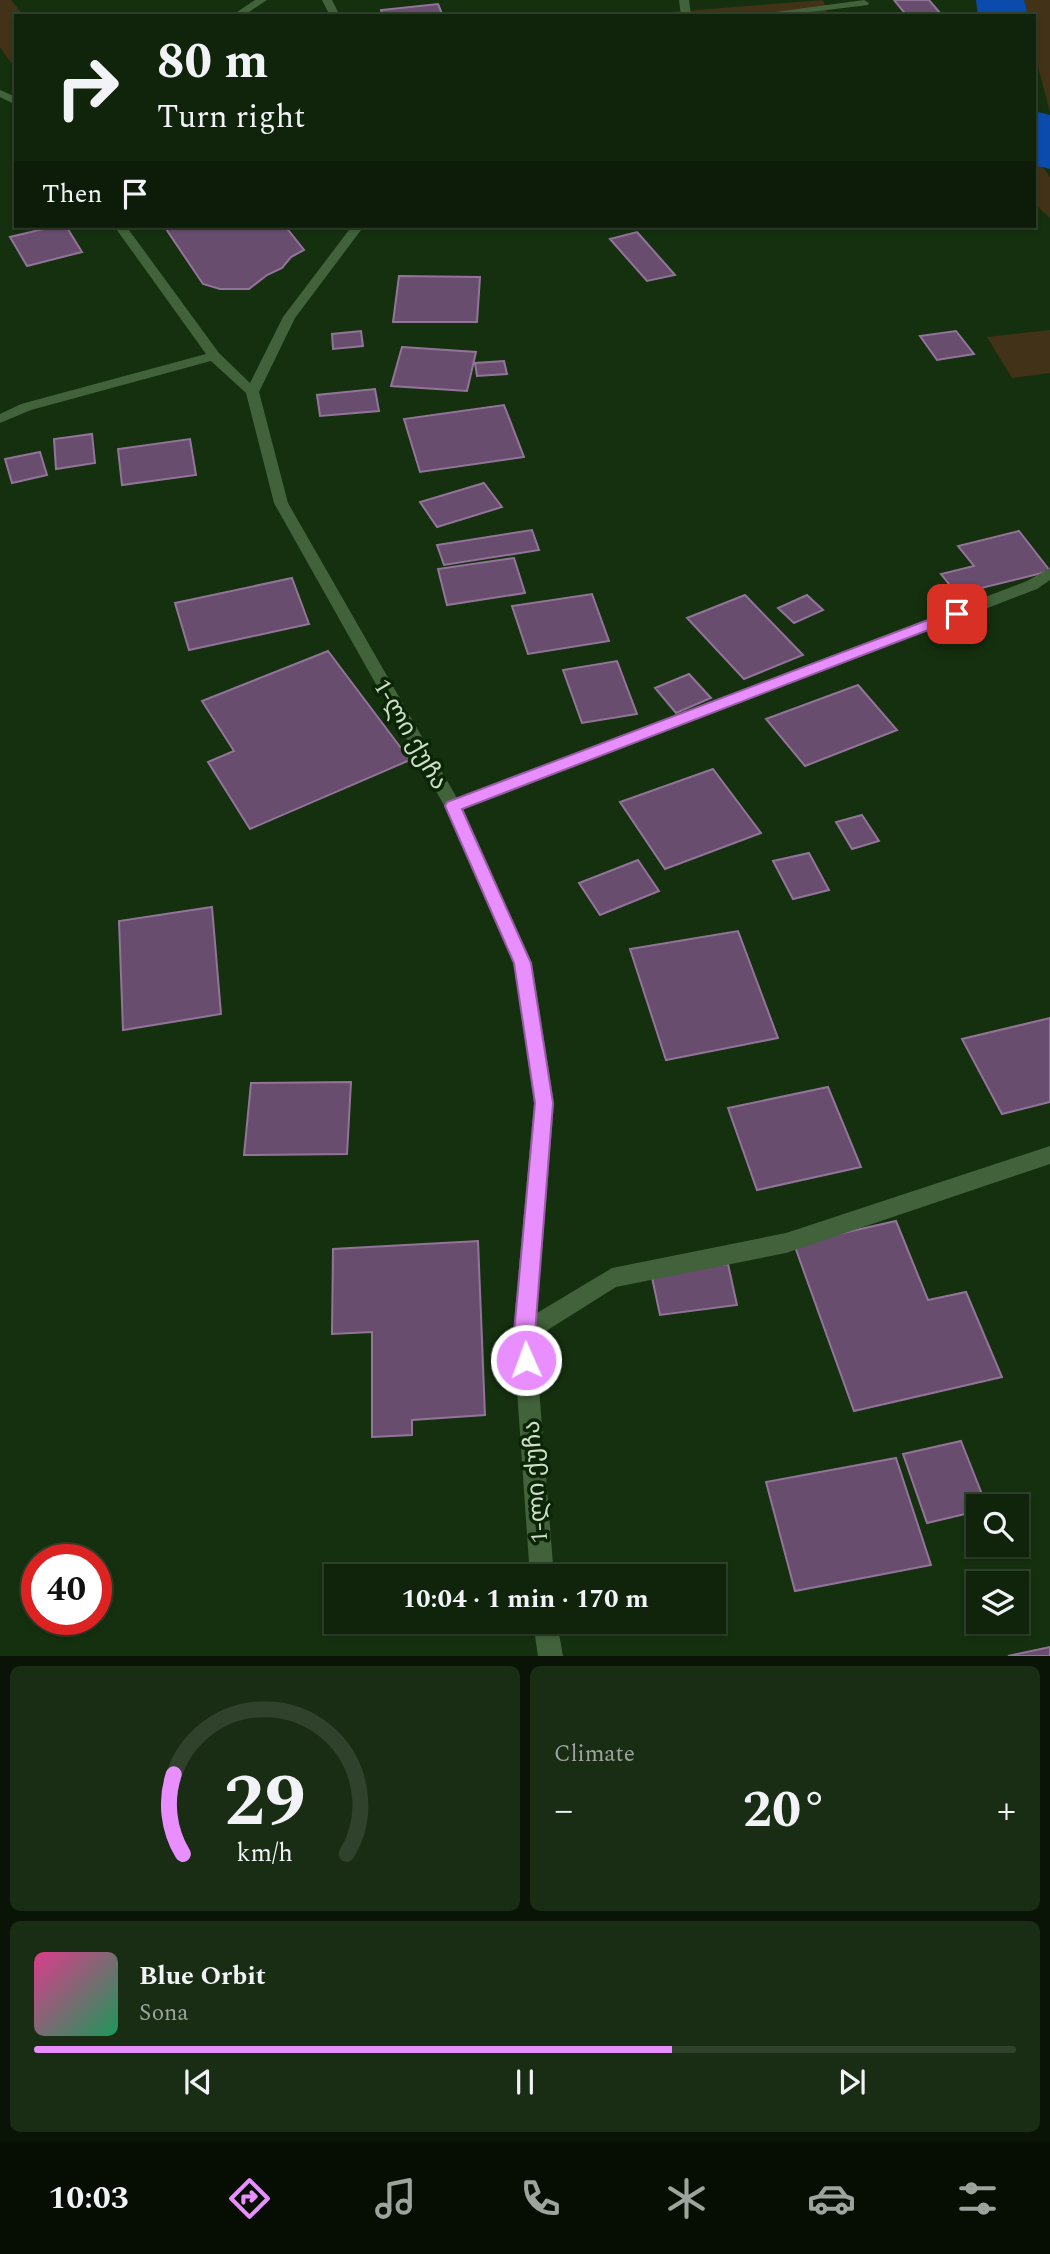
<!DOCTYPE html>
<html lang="en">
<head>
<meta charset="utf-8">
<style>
  body { margin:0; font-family:Spectral,"Noto Sans Georgian",serif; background:#192c14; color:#f1f3f6; height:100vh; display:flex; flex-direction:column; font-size:26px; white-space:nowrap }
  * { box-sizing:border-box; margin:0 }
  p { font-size:23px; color:#9ca49d }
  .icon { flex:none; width:38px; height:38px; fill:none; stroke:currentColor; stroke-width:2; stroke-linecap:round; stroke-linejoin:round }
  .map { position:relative; height:1656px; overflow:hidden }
  .side { display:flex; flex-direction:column; gap:10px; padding:10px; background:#091406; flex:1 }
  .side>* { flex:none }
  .banner { position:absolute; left:14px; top:14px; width:1022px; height:214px; border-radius:0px; box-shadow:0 2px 5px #0004,0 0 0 2px #30412c; background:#10240b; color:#f1f3f6; overflow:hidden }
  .controls { position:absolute; left:966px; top:1494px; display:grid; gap:14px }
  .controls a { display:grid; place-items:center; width:63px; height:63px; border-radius:0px; background:#10240b; box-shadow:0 2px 5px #0004,0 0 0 2px #30412c; font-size:35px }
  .speed { position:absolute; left:21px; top:1544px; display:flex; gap:14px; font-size:35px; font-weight:700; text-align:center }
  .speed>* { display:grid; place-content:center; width:91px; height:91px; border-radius:50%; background:#10240b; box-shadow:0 2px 5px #0004,0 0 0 2px #30412c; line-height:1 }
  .speed .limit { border:10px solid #d22; background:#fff; color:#111 }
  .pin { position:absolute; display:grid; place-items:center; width:60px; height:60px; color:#fff; margin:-30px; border-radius:14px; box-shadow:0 4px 10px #0006 }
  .me { position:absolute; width:77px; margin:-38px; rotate:358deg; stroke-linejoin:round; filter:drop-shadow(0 0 5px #0008) }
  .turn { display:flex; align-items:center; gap:24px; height:147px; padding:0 28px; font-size:32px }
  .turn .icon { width:91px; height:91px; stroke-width:2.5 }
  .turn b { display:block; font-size:49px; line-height:60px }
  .then { display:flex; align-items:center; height:66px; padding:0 28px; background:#0003; gap:14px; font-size:26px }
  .big { font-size:52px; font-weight:700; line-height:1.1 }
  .side .widget { flex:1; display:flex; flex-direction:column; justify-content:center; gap:10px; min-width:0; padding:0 24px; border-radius:10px; background:#192c14 }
  .side .dial { align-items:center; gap:0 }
  .dial svg { height:182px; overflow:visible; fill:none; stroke:#30412c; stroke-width:7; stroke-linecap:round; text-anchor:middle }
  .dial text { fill:#f1f3f6; stroke:none }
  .song { display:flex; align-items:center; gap:21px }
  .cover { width:84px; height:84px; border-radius:10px; background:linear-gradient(135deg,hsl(330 70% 55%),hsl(150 70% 35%)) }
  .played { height:7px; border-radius:4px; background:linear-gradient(90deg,#e98efe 65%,#30412c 65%) }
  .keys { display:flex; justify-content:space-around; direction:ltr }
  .heat { display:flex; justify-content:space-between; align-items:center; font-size:38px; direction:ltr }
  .side .tiles { flex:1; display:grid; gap:10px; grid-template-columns:1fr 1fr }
  .widget:last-child { grid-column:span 2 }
  .trip { position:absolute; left:324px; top:1564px; width:402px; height:70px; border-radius:0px; background:#10240b; box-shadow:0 2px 5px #0004,0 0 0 2px #30412c; font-weight:700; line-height:70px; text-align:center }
  .menu { display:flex; height:112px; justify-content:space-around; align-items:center; background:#060e04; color:#9ca49d }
  .menu .icon { width:49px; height:49px }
  .menu .selected { color:#e98efe }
  .menu b { font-size:32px; color:#f1f3f6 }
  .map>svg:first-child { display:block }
  .green { fill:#423217 }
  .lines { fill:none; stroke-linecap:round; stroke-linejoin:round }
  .river { fill:#0b4bab; fill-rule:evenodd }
  .building { fill:#684d6f; stroke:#927499; stroke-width:2 }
  .minor { fill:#41623a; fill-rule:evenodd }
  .route { fill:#e98efe; stroke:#975ca5; stroke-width:2 }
  .labels { text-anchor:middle; stroke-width:7; stroke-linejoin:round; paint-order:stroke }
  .street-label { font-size:24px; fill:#cedeca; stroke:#0b2605 }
</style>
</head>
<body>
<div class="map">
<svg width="1050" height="1656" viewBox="0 0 1050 1656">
  <rect width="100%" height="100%" fill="#15300f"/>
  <!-- green -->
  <path class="green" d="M0 0H11L24 16H16V70L0 47Z
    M823 0 829 16H660L658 13Z
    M1021 0H1050V112L1034 52V16H1025Z
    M1034 155 1050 177V218L1034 203Z
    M1050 330V373L1012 378 987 337Z"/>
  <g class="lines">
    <!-- river -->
    <path class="river" d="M976 0H1024L1028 16H978Z
      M1034 111 1050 115V169L1034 165Z"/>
  </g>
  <!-- building -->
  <path class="building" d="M894 0H929L941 14 907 16Z
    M438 4 443 16H383L381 10Z
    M56 226H66L82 252 27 266 10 237Z
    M164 226H285L304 250 291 257 282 268 267 275 249 289H220L203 284Z
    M637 232 675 275 647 281 610 239Z
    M399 276 480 277 477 322H393Z
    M361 331 363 346 333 349 332 334Z
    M956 331 974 354 937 360 920 336Z
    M402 347 476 352 467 391 391 386Z
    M504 361 507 374 477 376 475 363Z
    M375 389 379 411 320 416 317 395Z
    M504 405 524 457 420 472 404 419Z
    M92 434 95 463 56 469 54 439Z
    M190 439 196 475 122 485 118 449Z
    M40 452 47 475 12 483 5 459Z
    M484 483 502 507 437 527 420 502Z
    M532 530 539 550 444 565 437 545Z
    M1019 531 1050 571 957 594 941 574 974 566 958 546Z
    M514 558 525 593 447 605 438 569Z
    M292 578 309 624 189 650 175 603Z
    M592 594 609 641 528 654 512 606Z
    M745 595 803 655 744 679 687 618Z
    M807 595 823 610 794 623 778 608Z
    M328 651 410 760 250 829 208 762 234 751 202 701Z
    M617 661 637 714 582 723 563 670Z
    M689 674 711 698 676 713 655 688Z
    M858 685 897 730 805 766 766 719Z
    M713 769 761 833 665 869 620 802Z
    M862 815 879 841 852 849 836 822Z
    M809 853 829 890 793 899 773 861Z
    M638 860 659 891 600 915 579 883Z
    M212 907 221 1014 123 1030 119 921Z
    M738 931 778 1038 666 1060 630 949Z
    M1050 1018V1102L1002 1114 962 1039Z
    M351 1082 347 1154 244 1155 251 1083Z
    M828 1087 861 1167 757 1190 728 1108Z
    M896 1221 928 1300 966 1292 1002 1377 854 1411 794 1244Z
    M478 1241 485 1415 412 1420V1435L372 1437V1332L332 1334 333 1249Z
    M728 1264 737 1305 660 1315 651 1273Z
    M961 1441 987 1507H978V1511L927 1523 903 1454Z
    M896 1458 931 1565 795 1591 766 1482Z
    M1050 1647V1656H1008Z"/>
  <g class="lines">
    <!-- minor -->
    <path class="minor" d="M255 0H267L243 16H231Z
      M322 0H332L340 16H330Z
      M679 0H689L691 16H681Z
      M864 0 869 3 868 5 778 16H745Z
      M0 90 16 97V105L0 97Z
      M114 226H126L219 353 250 383 283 317 352 226H364L295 318 259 392 288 503 457 798 1027 581 1050 568V580L1037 589 463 809 532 963 554 1103 537 1313 612 1268 786 1233 1050 1146V1164L786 1253 616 1287 535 1338 554 1577H530L513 1333 534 1103 514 963 445 807 274 503 246 393 211 361 31 410 0 423V414L21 404 206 354Z
      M533 1622H557L563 1656H538Z"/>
  </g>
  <!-- route -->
  <path class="route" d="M957 609 962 611V617L462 809 531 963 553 1103 535 1333 537 1360 534 1367 526 1370 519 1367 514 1333 535 1103 514 963 445 806 447 802Z"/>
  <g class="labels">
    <!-- street labels -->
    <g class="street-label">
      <text transform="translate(411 734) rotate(60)" y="8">1-ლი ქუჩა</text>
      <text transform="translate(535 1482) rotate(-94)" y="8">1-ლი ქუჩა</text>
    </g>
  </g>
</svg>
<div class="controls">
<a><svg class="icon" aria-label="search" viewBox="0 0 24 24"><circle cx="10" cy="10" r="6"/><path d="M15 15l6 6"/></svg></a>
<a><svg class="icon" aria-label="layers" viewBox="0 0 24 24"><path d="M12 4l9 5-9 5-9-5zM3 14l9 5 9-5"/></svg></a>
</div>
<div class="speed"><div class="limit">40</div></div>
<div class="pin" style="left:957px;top:614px;background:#d93025"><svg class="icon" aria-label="arrive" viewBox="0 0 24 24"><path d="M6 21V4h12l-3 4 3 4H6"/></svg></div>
<svg class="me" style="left:526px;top:1360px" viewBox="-20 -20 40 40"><circle r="17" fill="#e98efe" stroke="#fff" stroke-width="3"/><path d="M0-11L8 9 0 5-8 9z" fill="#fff"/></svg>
<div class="trip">10:04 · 1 min · 170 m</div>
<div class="banner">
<div class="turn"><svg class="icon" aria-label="right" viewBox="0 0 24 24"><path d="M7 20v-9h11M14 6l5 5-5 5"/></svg><div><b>80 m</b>Turn right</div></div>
<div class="then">Then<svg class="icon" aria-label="arrive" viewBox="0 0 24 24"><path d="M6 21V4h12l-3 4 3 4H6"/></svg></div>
</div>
</div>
<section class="side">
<div class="tiles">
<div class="widget dial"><svg viewBox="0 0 100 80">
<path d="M14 69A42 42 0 1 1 86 69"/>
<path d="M14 69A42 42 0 0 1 10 34" stroke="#e98efe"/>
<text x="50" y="56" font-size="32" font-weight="700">29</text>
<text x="50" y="72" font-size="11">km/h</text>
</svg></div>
<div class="widget"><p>Climate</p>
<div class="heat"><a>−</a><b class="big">20°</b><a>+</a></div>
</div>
<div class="widget">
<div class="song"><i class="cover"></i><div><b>Blue Orbit</b><p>Sona</p></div></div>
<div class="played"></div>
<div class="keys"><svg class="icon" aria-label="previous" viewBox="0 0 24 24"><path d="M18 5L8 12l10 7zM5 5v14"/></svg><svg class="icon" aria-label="pause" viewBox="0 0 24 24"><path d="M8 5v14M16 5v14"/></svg><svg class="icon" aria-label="next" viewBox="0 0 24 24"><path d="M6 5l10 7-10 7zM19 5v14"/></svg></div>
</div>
</div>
</section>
<nav class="menu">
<b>10:03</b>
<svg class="icon selected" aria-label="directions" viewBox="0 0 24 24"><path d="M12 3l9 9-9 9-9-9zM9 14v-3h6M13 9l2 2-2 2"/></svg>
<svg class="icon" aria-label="music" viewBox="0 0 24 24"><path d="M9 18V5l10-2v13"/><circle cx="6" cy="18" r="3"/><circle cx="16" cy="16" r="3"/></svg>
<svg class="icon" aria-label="phone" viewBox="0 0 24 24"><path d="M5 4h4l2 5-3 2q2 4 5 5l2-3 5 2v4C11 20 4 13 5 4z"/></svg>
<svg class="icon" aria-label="climate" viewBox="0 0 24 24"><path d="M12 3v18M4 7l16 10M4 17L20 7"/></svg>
<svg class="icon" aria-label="car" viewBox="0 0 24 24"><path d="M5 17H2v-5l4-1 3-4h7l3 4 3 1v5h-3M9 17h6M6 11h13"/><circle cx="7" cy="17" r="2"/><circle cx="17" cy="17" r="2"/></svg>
<svg class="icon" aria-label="filters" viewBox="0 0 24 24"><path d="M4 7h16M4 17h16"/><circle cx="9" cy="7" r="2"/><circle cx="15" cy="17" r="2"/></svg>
</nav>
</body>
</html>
